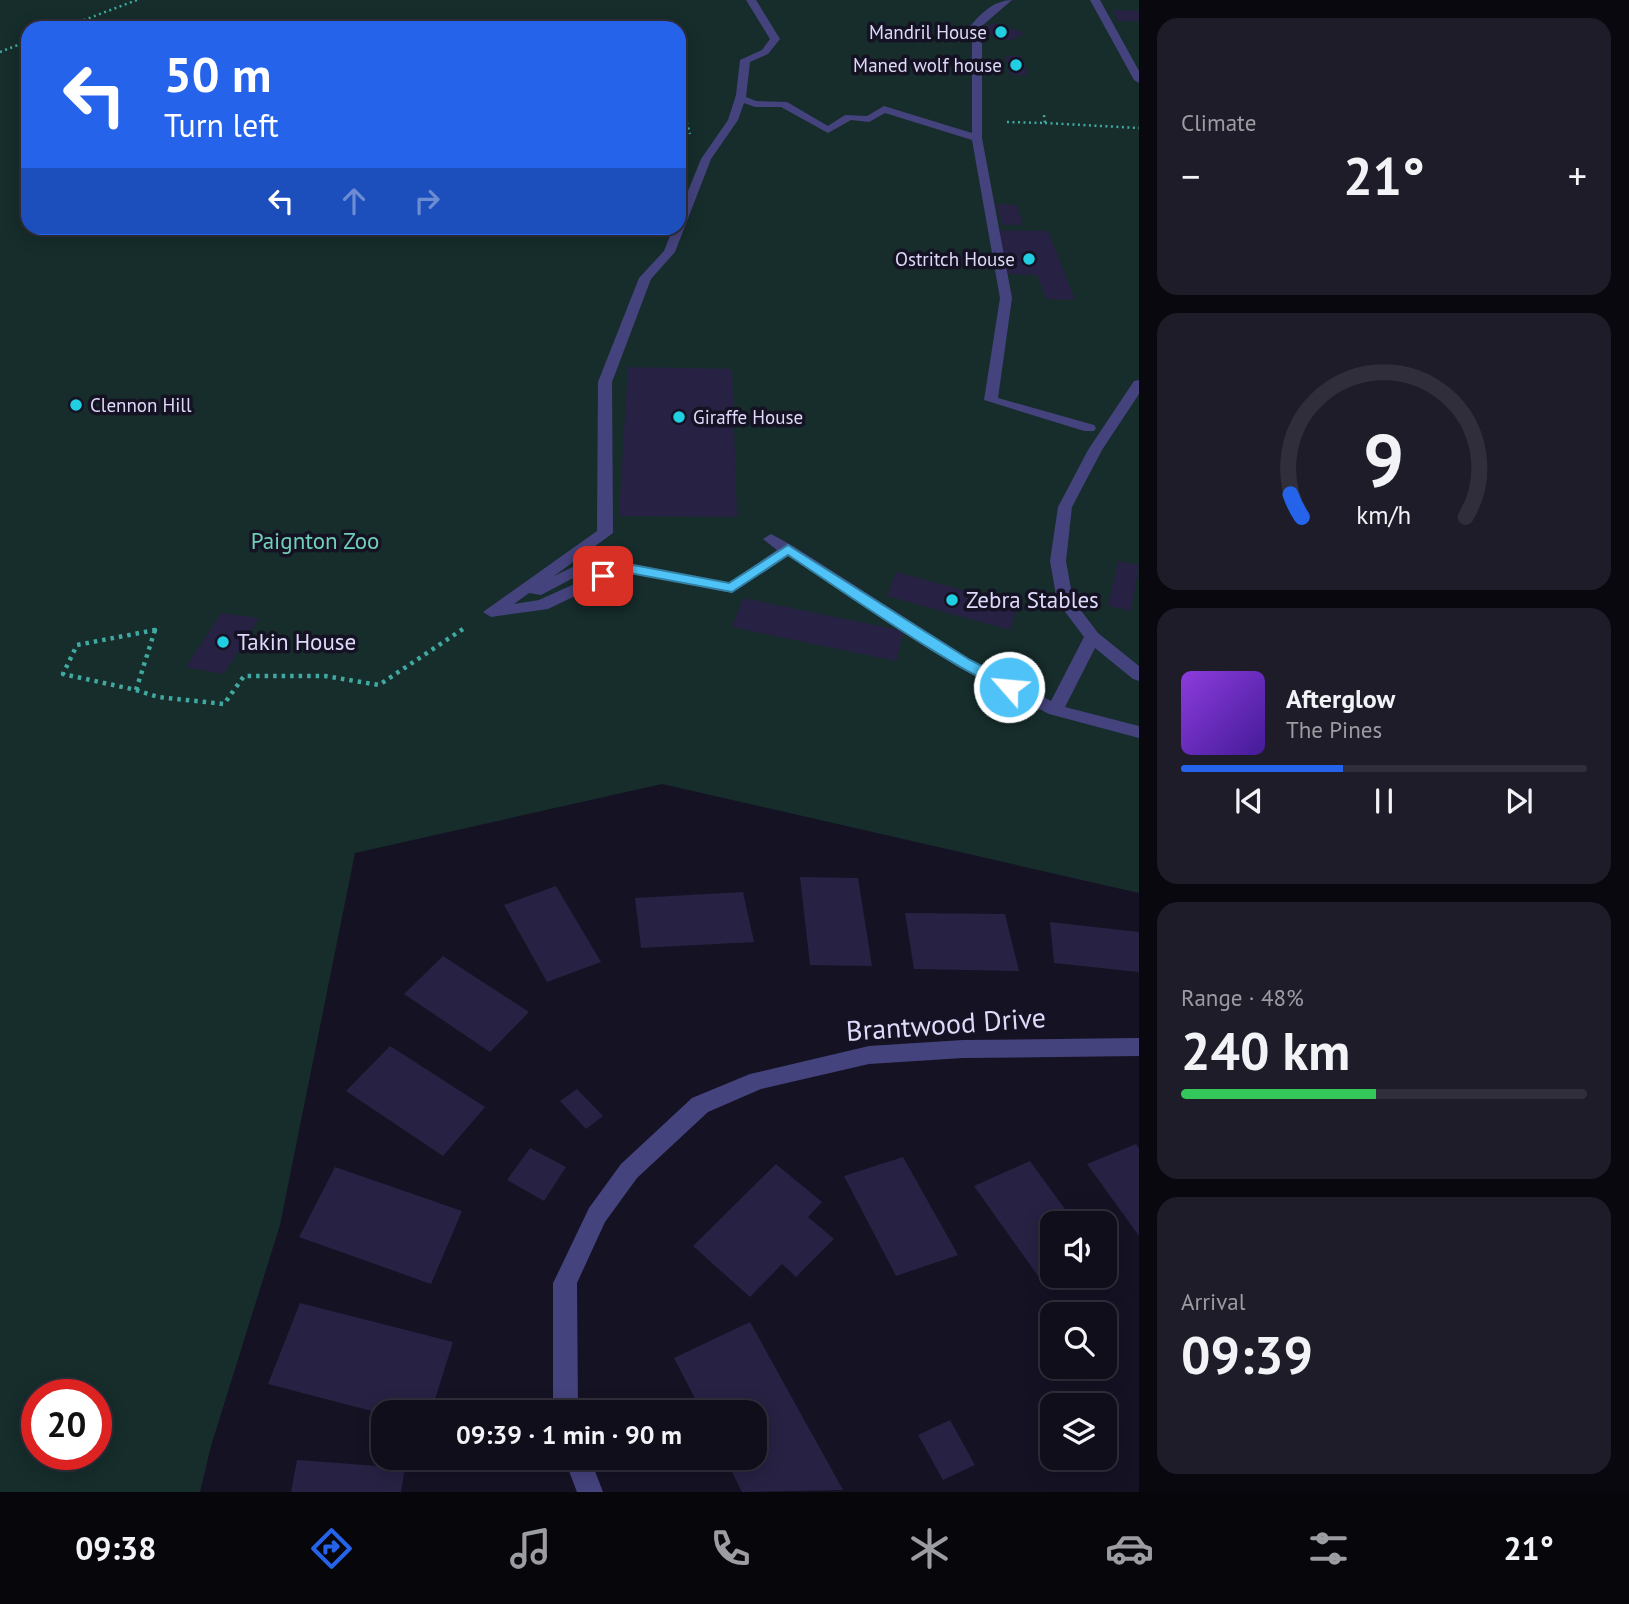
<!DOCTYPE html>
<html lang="en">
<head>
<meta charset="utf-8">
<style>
  body { margin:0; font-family:"PT Sans",sans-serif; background:#1e1c28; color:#f1f3f6; height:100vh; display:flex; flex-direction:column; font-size:26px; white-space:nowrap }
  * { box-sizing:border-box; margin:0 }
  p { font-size:23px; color:#9c9ca3 }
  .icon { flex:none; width:38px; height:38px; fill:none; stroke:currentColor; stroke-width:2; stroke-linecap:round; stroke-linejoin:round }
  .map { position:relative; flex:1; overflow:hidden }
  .panel { display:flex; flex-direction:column; gap:18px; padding:18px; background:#09080f; width:490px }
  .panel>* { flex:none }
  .banner { position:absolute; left:21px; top:21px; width:665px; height:214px; border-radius:21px; box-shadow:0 4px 18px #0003,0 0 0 2px #302e3a; background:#2563eb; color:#fff; overflow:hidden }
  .buttons { position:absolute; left:1040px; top:1211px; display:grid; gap:14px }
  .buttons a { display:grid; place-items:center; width:77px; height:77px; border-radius:14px; background:#100e1b; box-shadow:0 4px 18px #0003,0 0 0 2px #302e3a; font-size:35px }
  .speed { position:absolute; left:21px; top:1379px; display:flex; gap:14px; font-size:35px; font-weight:700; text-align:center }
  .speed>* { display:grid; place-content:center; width:91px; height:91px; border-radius:50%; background:#100e1b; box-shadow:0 4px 18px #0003,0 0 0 2px #302e3a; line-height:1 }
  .speed .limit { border:10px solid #d22; background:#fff; color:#111 }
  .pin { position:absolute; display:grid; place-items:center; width:60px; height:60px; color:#fff; margin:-30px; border-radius:14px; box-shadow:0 4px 10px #0006 }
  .me { position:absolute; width:77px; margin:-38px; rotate:297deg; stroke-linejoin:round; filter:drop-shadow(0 0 5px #0008) }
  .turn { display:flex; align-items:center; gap:24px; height:147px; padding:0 28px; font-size:32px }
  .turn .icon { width:91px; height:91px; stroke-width:2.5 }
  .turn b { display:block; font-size:49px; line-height:60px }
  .lanes { display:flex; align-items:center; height:66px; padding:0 28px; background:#0003; justify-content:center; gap:35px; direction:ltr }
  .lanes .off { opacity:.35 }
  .big { font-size:52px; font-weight:700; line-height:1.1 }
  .panel .tile { flex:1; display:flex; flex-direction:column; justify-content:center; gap:10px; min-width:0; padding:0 24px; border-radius:21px; background:#1e1c28 }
  .panel .dial { align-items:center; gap:0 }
  .dial svg { height:182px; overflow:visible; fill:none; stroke:#302e3a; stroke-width:7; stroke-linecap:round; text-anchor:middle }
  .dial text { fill:#f1f3f6; stroke:none }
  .song { display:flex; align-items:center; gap:21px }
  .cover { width:84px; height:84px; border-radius:10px; background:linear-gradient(135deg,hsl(270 70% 55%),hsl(260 70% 35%)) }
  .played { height:7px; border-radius:4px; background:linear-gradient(90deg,#2563eb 40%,#302e3a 40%) }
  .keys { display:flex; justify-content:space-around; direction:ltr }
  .heat { display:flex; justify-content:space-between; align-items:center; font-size:38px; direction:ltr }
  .charge { height:10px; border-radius:5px; background:linear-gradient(90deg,#34c759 48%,#302e3a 0) }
  .trip { position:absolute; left:371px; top:1400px; width:396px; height:70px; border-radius:21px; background:#100e1b; box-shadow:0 4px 18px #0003,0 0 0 2px #302e3a; font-weight:700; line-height:70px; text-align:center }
  .menu { display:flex; height:112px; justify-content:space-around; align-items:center; background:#06060b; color:#9c9ca3 }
  .menu .icon { width:49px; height:49px }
  .menu .current { color:#2563eb }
  .menu b { font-size:32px; color:#f1f3f6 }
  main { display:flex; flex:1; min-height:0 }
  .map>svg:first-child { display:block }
  .green { fill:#162d2c; fill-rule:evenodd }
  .building { fill:#272143 }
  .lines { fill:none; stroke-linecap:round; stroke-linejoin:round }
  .path-far1 { stroke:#40a9a2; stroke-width:2.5; stroke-dasharray:2 3.5; stroke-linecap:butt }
  .path { stroke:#40a9a2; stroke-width:4.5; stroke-dasharray:3.5 5; stroke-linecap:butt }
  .service { fill:#45437d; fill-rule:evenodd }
  .minor { fill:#45437d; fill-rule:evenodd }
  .route { fill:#4fc3f7; stroke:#337fa1; stroke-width:2 }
  .poi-dot { fill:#20cfe1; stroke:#151224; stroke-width:2.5 }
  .labels { text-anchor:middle; stroke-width:7; stroke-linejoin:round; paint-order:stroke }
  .far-poi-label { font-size:19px; fill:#dedafa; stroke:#151224; text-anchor:end }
  .park-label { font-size:23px; fill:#6fd1b8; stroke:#151224 }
  .poi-label { font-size:23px; fill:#dedafa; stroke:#151224; text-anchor:start }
  .near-street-label { font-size:28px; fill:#dedafa; stroke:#151224 }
</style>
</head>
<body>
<main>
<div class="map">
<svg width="1139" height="1492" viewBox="0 0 1139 1492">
  <rect width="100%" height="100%" fill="#151224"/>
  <!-- green -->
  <path class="green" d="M0 0H1139V893L662 784 355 853 280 1225 211 1446 200 1492H0ZM28 28H679V228H28ZM37 1395H96V1454H37Z"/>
  <!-- building -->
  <path class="building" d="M1112 10 1139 11V21H1118Z
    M992 23 1025 33 1010 41 977 31Z
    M1005 56H1021L1028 75H1010Z
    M996 204 1017 205 1023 225H1002Z
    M992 230 1048 231 1075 300 1046 299 1037 275 1001 274Z
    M628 367 732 369 737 517 619 516Z
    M1118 561 1139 565 1131 611 1108 606Z
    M896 572 1018 605 1010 630 887 596Z
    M743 598 904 631 896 661 732 627Z
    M221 613 259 618 224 674 186 667Z
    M800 877 858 878 872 966 810 965Z
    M556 886 601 962 547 982 504 905Z
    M743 892 754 942 641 948 635 898Z
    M905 913 1005 914 1019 971 914 969Z
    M1050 922 1139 932V972L1054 963Z
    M443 956 529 1012 490 1052 404 994Z
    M390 1046 485 1107 443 1156 346 1091Z
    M577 1089 603 1116 586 1129 560 1101Z
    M1136 1144 1139 1148V1236L1087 1164Z
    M530 1148 566 1167 544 1201 507 1180Z
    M903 1157 958 1255 896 1276 844 1176Z
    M1030 1161 1075 1223H1052V1270L1038 1276 974 1186Z
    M776 1164 822 1202 808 1217 834 1239 796 1277 782 1264 750 1297 693 1246Z
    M335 1167 462 1211 431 1284 299 1237Z
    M300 1303 453 1342 431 1412 383 1414 268 1384Z
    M750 1322 843 1490 742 1492 725 1458H754V1412H702L674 1358Z
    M950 1420 975 1465 943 1480 918 1435Z
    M297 1460 405 1468 401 1492H291Z"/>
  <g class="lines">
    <!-- path-far1 -->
    <path class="path-far1" d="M63 28 137 0
      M0 52 28 41
      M681 101 690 134
      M1007 122 1045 123 1044 115
      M1045 123 1139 128"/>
    <!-- path -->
    <path class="path" d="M155 630 136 690 63 674 77 645Z
      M136 690 158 697 224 704 244 676H325L379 685 466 627"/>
    <!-- service -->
    <path class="service" d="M746 0H756L780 39 768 54 750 62 746 97 756 101 787 102 828 126 845 115 867 116 884 106 972 133V44L966 31C978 17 992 0 1012 0L976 31 982 44V138L1012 298 998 398 1094 425 1096 428 1094 431H1084L984 400 1000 298 972 140 885 113 869 122 851 120 828 133 781 107H755L744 103 738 120 711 159 675 252 651 279 612 382 613 533 554 576 606 551H616L619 554 541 595 529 593 514 604 539 600 623 562 729 583 777 550 763 539 771 534 793 546 970 659 1051 701 1084 637 1057 601 1050 561 1058 507 1088 450 1134 381 1139 380V394L1102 450 1072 507 1066 561 1073 600 1098 633 1139 666V681L1133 679 1095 648 1065 707 1139 726V738L1049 714 958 667 788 556 732 593 625 572 548 609 491 617 483 612 597 531 598 382 639 278 664 251 673 228H679V213L701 159 728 120 736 95 740 60 762 50 770 39Z
      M1090 0H1100L1139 71V83L1134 80Z"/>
    <!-- minor -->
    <path class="minor" d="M1139 1038V1056L963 1058 869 1064 761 1089 708 1112 637 1178 605 1222 577 1283 578 1412H553V1283L557 1275 589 1208 621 1164 692 1098 750 1074 869 1046 963 1040Z
      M564 1458H590L603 1492H577Z"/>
  </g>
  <!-- route -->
  <path class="route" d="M788 545 970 660 1015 683V690C992 697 819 575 788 555L732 592 624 572 603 581 595 576 623 563 729 583Z"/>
  <!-- markers -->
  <g class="poi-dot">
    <circle cx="1001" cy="32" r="7"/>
    <circle cx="1016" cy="65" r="7"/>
    <circle cx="1029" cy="259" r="7"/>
    <circle cx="76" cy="405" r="7"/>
    <circle cx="679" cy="417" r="7"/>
    <circle cx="952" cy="600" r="7"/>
    <circle cx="223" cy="642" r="7"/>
  </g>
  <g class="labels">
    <!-- far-poi labels -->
    <g class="far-poi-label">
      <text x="987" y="39">Mandril House</text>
      <text x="1002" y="72">Maned wolf house</text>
      <text x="1015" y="266">Ostritch House</text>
      <text x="90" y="412" text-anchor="start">Clennon Hill</text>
      <text x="693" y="424" text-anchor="start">Giraffe House</text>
    </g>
    <!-- park labels -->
    <g class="park-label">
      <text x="315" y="549">Paignton Zoo</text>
    </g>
    <!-- poi labels -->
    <g class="poi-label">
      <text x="966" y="608">Zebra Stables</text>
      <text x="237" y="650">Takin House</text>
    </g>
    <!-- near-street labels -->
    <g class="near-street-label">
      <text transform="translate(946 1024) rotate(-4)" y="10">Brantwood Drive</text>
    </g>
  </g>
</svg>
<div class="buttons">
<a><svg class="icon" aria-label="sound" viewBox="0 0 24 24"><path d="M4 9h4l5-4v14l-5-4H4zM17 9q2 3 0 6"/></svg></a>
<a><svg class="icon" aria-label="search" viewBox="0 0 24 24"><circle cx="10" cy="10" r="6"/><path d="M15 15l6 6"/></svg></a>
<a><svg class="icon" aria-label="layers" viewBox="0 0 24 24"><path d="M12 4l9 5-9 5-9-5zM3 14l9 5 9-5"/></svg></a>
</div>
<div class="speed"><div class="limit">20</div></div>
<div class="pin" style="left:603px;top:576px;background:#d93025"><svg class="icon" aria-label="arrive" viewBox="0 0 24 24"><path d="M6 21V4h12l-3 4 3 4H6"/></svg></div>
<svg class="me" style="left:1009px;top:687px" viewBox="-20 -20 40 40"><circle r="17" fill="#4fc3f7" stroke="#fff" stroke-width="3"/><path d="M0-11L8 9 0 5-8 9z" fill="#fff"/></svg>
<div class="trip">09:39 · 1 min · 90 m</div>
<div class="banner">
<div class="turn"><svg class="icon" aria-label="left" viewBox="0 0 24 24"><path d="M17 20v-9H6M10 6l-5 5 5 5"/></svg><div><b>50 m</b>Turn left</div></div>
<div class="lanes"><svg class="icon" aria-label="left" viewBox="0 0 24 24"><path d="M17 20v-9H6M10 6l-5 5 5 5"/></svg><svg class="icon off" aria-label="ahead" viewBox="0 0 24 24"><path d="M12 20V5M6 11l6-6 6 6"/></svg><svg class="icon off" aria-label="right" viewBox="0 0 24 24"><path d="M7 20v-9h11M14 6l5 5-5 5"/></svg></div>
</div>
</div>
<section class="panel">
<div class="tile"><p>Climate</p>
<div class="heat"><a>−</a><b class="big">21°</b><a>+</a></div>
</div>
<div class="tile dial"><svg viewBox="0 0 100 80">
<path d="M14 69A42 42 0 1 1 86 69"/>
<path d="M14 69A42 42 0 0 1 9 59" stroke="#2563eb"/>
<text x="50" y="56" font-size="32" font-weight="700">9</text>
<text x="50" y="72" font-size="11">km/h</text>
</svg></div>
<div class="tile">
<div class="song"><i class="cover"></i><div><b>Afterglow</b><p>The Pines</p></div></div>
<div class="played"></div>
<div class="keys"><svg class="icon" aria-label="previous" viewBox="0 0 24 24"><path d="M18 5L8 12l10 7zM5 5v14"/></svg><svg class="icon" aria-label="pause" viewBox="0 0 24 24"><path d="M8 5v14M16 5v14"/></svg><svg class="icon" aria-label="next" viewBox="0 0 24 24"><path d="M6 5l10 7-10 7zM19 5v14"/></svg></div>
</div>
<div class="tile"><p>Range · 48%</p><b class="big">240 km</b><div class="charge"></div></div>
<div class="tile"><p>Arrival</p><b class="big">09:39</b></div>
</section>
</main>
<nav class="menu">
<b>09:38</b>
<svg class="icon current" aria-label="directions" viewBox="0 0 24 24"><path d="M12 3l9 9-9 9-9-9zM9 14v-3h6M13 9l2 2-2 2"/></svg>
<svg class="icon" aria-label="music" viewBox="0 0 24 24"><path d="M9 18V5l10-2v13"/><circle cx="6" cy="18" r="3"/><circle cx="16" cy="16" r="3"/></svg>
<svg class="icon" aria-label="phone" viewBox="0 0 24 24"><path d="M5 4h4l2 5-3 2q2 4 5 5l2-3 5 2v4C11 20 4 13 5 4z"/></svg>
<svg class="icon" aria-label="climate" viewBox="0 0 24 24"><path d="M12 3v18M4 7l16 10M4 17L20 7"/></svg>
<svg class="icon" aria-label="car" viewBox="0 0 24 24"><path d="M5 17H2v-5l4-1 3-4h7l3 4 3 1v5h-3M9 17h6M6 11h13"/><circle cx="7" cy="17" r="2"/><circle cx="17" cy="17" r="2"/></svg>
<svg class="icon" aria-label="filters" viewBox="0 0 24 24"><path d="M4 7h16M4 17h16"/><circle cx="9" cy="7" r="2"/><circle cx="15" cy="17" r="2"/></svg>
<b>21°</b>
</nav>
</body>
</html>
